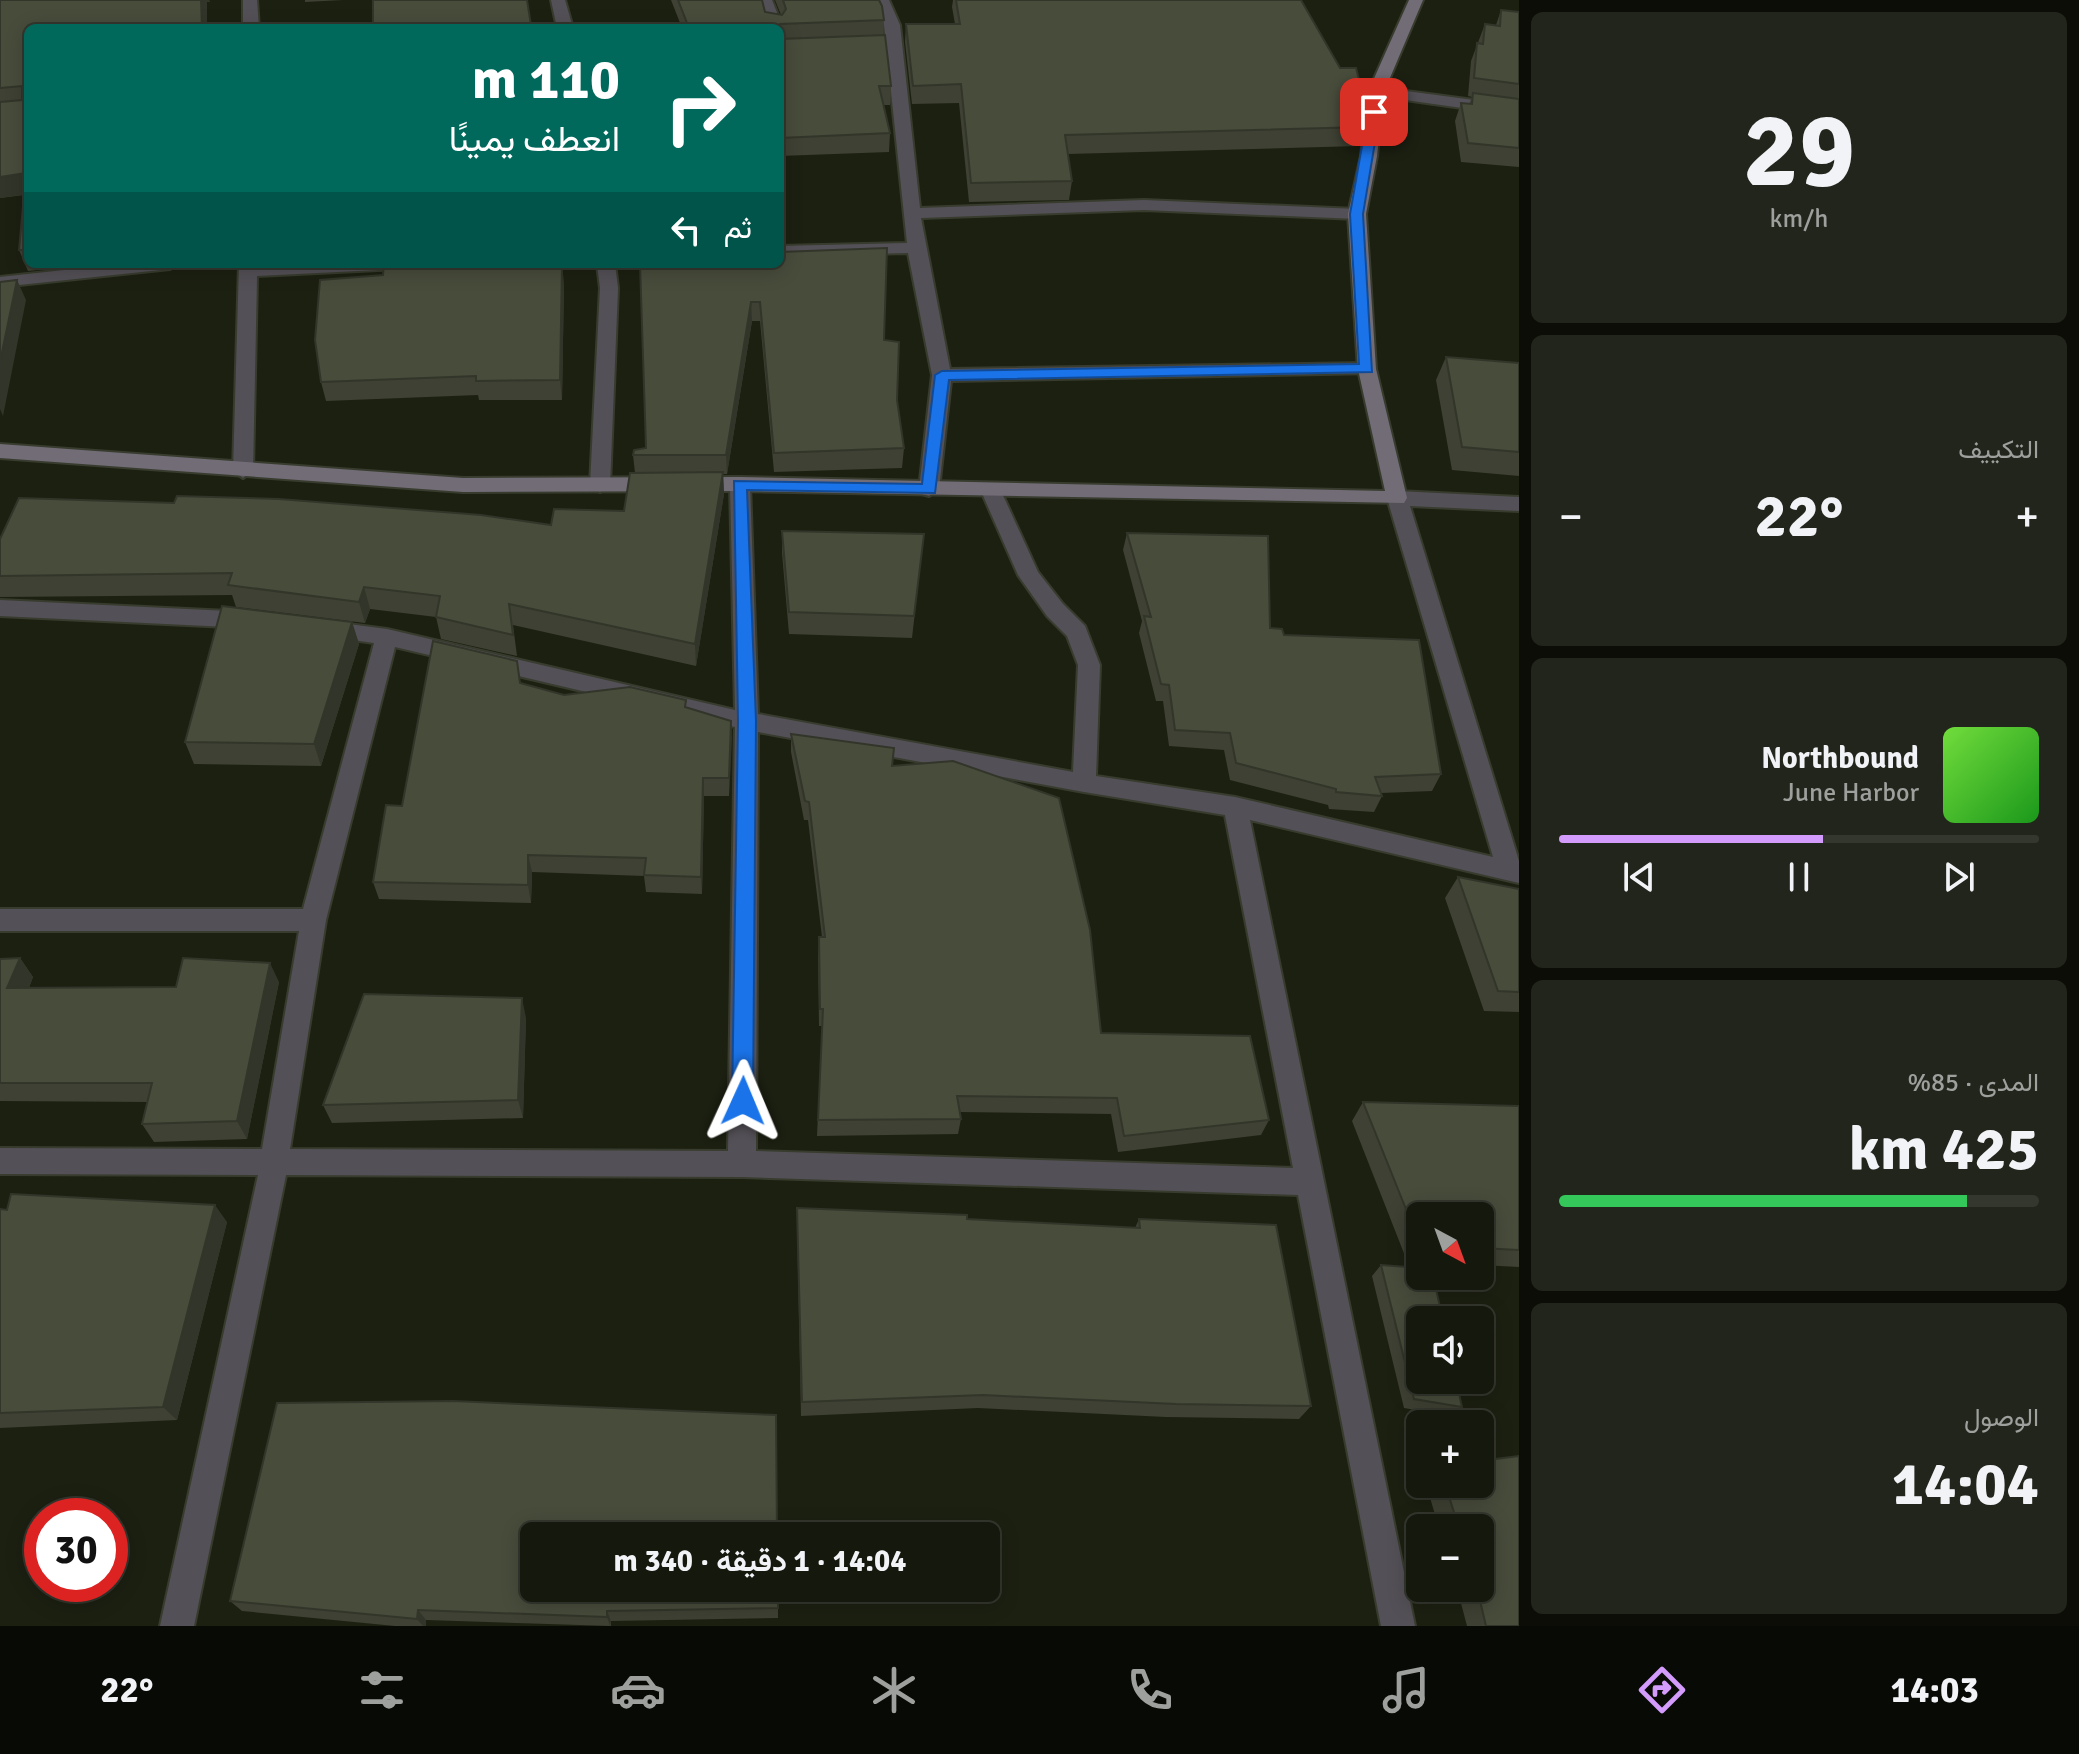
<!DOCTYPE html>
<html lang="ar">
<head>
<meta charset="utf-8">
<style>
  body { margin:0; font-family:Signika,Vazirmatn,sans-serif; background:#22251b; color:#f1f3f6; direction:rtl; height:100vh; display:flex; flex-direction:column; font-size:30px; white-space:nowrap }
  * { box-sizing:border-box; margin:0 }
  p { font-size:26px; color:#9da09d }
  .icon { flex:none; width:44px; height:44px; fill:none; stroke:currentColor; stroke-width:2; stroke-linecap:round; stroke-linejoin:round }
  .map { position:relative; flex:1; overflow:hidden; direction:ltr }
  .sheet { display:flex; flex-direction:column; gap:12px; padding:12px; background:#0c0d07; width:560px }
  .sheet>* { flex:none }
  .hud { position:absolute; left:24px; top:24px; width:760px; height:244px; border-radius:12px; box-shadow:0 4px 20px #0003,0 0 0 2px #34372e; direction:rtl; background:#00695c; color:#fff; overflow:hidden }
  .needle { width:52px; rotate:139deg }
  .tools { position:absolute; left:1406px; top:1202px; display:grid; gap:16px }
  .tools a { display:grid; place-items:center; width:88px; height:88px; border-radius:12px; background:#15180d; box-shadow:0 4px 20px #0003,0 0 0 2px #34372e; font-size:40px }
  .speed { position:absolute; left:24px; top:1498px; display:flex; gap:16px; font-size:40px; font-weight:700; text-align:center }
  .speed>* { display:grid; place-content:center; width:104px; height:104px; border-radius:50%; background:#15180d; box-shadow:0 4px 20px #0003,0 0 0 2px #34372e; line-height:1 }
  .speed .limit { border:12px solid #d22; background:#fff; color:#111 }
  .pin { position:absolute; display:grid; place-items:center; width:68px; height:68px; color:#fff; margin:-34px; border-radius:16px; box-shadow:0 4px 12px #0006 }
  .me { position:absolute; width:88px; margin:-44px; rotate:1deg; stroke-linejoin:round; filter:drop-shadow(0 0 6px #0008) }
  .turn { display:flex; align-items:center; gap:28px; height:168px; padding:0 32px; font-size:36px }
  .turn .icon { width:104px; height:104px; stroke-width:2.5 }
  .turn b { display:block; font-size:56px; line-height:68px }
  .then { display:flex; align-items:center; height:76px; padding:0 32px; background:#0003; gap:16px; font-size:30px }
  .big { font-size:60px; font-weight:700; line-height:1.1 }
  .sheet .card { flex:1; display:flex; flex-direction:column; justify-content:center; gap:12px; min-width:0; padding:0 28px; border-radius:12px; background:#22251b }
  .sheet .dial { align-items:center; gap:0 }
  .dial b { font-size:104px; line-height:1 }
  .song { display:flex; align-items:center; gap:24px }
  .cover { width:96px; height:96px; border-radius:12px; background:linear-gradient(135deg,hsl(100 70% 55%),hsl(120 70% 35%)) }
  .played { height:8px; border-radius:4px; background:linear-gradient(90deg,#d39cfc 55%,#34372e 55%) }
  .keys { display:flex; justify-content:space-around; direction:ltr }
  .heat { display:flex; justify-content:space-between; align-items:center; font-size:44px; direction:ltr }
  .charge { height:12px; border-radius:6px; background:linear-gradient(90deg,#34c759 85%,#34372e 0) }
  .trip { position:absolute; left:520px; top:1522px; width:480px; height:80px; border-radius:12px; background:#15180d; box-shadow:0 4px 20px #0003,0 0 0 2px #34372e; font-weight:700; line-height:80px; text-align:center; direction:rtl }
  .menu { display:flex; height:128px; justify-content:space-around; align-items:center; background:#080a05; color:#9da09d }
  .menu .icon { width:56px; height:56px }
  .menu .current { color:#d39cfc }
  .menu b { font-size:36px; color:#f1f3f6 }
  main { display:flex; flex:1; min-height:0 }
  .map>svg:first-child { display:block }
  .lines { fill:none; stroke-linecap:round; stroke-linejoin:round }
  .street-casing { stroke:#383c2e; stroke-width:4 }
  .secondary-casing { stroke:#383c2e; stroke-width:4 }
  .street { fill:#545057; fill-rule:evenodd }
  .secondary { fill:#726c77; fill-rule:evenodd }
  .wall { fill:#3e4133 }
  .shaded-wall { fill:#323529 }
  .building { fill:#484c3b; stroke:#323529; stroke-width:2 }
  .route { fill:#1a73e8; stroke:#114b97; stroke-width:2 }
</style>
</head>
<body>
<main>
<section class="sheet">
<div class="card dial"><b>29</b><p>km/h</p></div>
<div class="card"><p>التكييف</p>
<div class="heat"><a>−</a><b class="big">22°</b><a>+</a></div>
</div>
<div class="card">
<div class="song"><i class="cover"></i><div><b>Northbound</b><p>June Harbor</p></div></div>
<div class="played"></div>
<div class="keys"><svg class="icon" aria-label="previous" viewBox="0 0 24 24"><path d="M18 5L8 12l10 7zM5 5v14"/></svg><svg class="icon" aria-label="pause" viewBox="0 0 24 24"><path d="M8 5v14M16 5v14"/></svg><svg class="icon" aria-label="next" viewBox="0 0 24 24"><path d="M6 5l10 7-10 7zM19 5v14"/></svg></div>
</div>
<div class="card"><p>المدى · 85%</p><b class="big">425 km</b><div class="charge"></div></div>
<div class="card"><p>الوصول</p><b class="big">14:04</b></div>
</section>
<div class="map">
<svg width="1519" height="1626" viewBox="0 0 1519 1626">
  <rect width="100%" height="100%" fill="#1c2011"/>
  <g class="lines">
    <!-- street casing -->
    <g class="street-casing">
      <path id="street" d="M243 0H257L259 28H243Z
        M551 0H565L573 28H557Z
        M758 0H772L783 28 780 31V28H767Z
        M875 0H889L900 25 920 208 1144 200 1357 209 1366 214 1357 219 1144 210 921 218 950 369 1367 363 1374 365 1376 369 1374 373 951 381 939 489 929 496 922 494 919 489 932 375 908 253 780 256V246L907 243 884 25Z
        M1376 87 1519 106V116L1370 95V89Z
        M119 264H179L170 269 0 287V277Z
        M239 264H407L398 269 257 276 253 471 243 478 233 471Z
        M597 264H615L618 288 610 485 600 492 590 485 600 288Z
        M740 477 750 484 758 714 1073 772 1078 665 1067 636 1047 616 1018 575 981 491 991 484 1001 491 1038 572 1063 604 1085 626 1100 665 1096 776 1235 797 1493 857 1387 498 1397 491 1519 497V511L1410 506 1519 861V883L1250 820 1415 1626H1381L1298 1195 742 1177 286 1175 194 1626H160L258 1175 0 1174V1148L262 1149 299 931H0V909H303L374 643 317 635 314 629 317 623 325 621 387 629 735 710 730 484ZM395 647 735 727 728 1151 290 1149 326 920ZM758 732 1084 792 1225 815 1293 1168 756 1151Z
        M0 600 249 612 257 614 260 620 257 626 249 628 0 616Z"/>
    </g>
    <!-- secondary casing -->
    <g class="secondary-casing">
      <path id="secondary" d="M1409 0H1423L1384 92 1377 156 1366 214 1376 369 1407 498 1404 503 740 491 463 492 0 458V444L463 478 740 477 1385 491 1358 369 1348 214 1361 156 1368 92Z"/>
    </g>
    <!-- street -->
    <use href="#street" class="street"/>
    <!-- secondary -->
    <use href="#secondary" class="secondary"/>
  </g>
  <!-- wall -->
  <path class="wall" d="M0 0H209L210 2H207V28H28V264H96L28 271 19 250 24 195 0 198Z
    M305 0H343L305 2Z
    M527 0 531 28H373Z
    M671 0H762L765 12 781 15 775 0H879L884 20 883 35 891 86 890 105H883L890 133 889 152 780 156V28H682Z
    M953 0H1301L1365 127 1359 146 1068 154 1072 181 1069 200 969 202 959 103 912 104 905 42 906 24H955L952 7Z
    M1501 10 1519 12V167L1461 162 1455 121 1461 103 1469 104 1472 97 1468 96 1471 61 1485 24 1496 25Z
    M481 264V267L564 283 562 400H479L478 395 326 401 321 382 383 275Z
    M640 264 884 340 897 400 904 448 902 468 774 472 760 321H752L727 474H723L724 494 696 666 513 625 517 656 441 639 436 617 370 609 365 623 236 607 232 595 0 597V539L551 525 624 511 635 473 633 455 646 448Z
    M1446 357 1519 363V476L1452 470 1436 380Z
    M782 531 924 534 912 638 789 634 782 553Z
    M1127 533 1270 628 1284 635 1441 774 1432 791 1381 793 1382 796 1374 812 1329 809 1328 805 1230 780 1224 750 1169 746 1163 701H1156L1139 633 1142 621 1123 550Z
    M352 622 359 644 321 766 194 764 185 742Z
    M521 683 564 695 686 708 731 721 729 796H704L702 894 646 892 644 876 532 872 531 903 379 899 373 882 402 806Z
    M791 734 892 766 1101 1033 1269 1120 1261 1135 1118 1152 1111 1114 960 1112 961 1119 958 1134 817 1136 822 1026H819L818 955 819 937H822L808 820H804L791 752Z
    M1458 877 1519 889V1012L1484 1011 1445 898Z
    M20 958 33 977 29 988 176 987 279 982 247 1139 154 1142 142 1124 147 1102 0 1101V959Z
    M526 1018 523 1118 332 1123 323 1105Z
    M1363 1102 1519 1106V1267L1480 1265V1216H1420V1262L1407 1261 1352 1121Z
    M797 1208 967 1219 1135 1228 1139 1219 1311 1406 1299 1419 1166 1417 978 1408 801 1416 797 1225Z
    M0 1209 227 1222 177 1420 0 1428Z
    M1381 1265 1462 1407 1451 1416 1404 1408 1372 1276Z
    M1426 1484H1480L1519 1626H1467L1457 1588H1480V1528H1439Z
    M778 1588V1618L611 1621V1626L426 1620V1626H395L242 1611 230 1601Z"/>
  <!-- shaded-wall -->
  <path class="shaded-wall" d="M201 0H209L210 2H207V28H202Z
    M26 173 28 194 0 198V177Z
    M562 264 564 283 562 400 560 380Z
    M17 280 26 300 3 416 0 409V362Z
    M751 302 752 321 727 474 726 455Z
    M723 472 724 494 696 666 695 644Z
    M364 587 370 609 365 623 359 602Z
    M352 622 359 644 321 766 314 744Z
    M731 721 732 739 729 796V778Z
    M703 778 704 796 702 894 701 877Z
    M528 855 532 872 531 903 528 885Z
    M20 958 33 977 21 1007 7 988Z
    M270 963 279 982 247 1139 237 1121Z
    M522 998 526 1018 523 1118 518 1100Z
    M215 1205 227 1222 177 1420 163 1407Z
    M418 1610 426 1620V1626H423L417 1619Z
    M607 1611 611 1621 610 1626 607 1617Z"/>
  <!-- building -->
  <path class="building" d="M0 0H201L202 28H28V250H19L26 173 0 177V102L22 100V86L0 88Z
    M373 0H527L531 25 498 28H373Z
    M678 0H762L765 12 782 15 786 9 783 0H879L882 6 884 20 780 24 779 28H689Z
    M956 0H1301L1340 68H1356L1367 110 1365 127 1065 135 1072 181 971 183 961 84 913 86 906 24H960Z
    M1501 10 1519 12V84L1474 78 1477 43 1483 44 1485 24 1500 26Z
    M885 35 891 86H879L890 133 780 138V39Z
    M1473 93 1519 99V148L1468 143 1461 103 1472 104Z
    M887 248 884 340 899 342 897 400 904 448 774 453 760 302H751L726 455H633L634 450 646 448 640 264H780V252Z
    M384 264H479V267L562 264 560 380 476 381V376L321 382 315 340 320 280 383 275Z
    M17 280 0 362V282Z
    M1446 357 1519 363V452L1462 447Z
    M723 472 695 644 509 604 513 635 436 617 440 596 364 587 359 602 228 585 232 573 0 576V539L19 498 174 503 177 496 279 499 481 515 551 525 554 509 624 511 630 473Z
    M782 531 924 534 914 616 789 612Z
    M1127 533 1268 536 1270 628 1282 629 1284 635 1419 640 1441 774 1375 777 1382 796 1336 792V789L1236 763 1230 733 1175 730 1169 685 1161 684 1144 616 1151 617Z
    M222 606 352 622 314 744 185 742Z
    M433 641 517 661 520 683 564 695 630 687 686 700 685 707 731 721 729 778H703L701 877 644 875 646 858 528 855V885L373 882 386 805 402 806Z
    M791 734 894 748 892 766 953 761 1059 798 1090 930 1101 1033 1250 1036 1269 1120 1124 1136 1117 1098 957 1096 961 1119 818 1120 823 1009H820L819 937H825L809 802 805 801Z
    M1458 877 1519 889V992L1498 991Z
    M20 958 7 988 176 987 183 958 270 963 237 1121 142 1124 152 1083H0V959Z
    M364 994 522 998 518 1100 323 1105Z
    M1363 1102 1519 1106V1250L1480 1248V1216H1420V1244Z
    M11 1194 215 1205 163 1407 0 1413V1209L7 1210Z
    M797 1208 967 1215V1219L1140 1228 1139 1219 1276 1225 1311 1406 1176 1404 983 1395 802 1402Z
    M1381 1265 1420 1268V1276H1433L1443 1320H1420V1380H1456L1462 1407 1414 1399Z
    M453 1401 776 1415 777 1536H534V1588H778V1608L607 1611V1617L418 1610 417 1619 230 1601 277 1403Z
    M1519 1456V1626H1486L1477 1588H1480V1528H1459L1445 1484H1480V1461Z"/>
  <!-- route -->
  <path class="route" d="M1374 108 1380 112 1363 214 1372 372 949 380 935 493 747 490 756 721 753 1101 750 1107 743 1110 735 1107 732 1101 738 721 734 481 922 484 935 375 942 371 1359 364 1350 214 1368 112Z"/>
</svg>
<div class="tools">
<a><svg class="needle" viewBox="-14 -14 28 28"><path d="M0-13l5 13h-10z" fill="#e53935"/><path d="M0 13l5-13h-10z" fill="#9da09d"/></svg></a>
<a><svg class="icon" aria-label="sound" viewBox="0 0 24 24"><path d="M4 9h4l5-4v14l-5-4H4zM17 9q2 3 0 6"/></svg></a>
<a>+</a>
<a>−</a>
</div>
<div class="speed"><div class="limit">30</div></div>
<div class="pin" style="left:1374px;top:112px;background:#d93025"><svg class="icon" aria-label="arrive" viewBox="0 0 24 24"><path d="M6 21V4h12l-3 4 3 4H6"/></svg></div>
<svg class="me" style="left:743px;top:1101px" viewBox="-20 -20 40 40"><path d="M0-17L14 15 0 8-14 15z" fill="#1a73e8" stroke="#fff" stroke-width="4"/></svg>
<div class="trip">14:04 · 1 دقيقة · 340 m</div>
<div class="hud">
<div class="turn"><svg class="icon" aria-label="right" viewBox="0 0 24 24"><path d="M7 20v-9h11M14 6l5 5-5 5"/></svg><div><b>110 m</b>انعطف يمينًا</div></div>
<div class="then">ثم<svg class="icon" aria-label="left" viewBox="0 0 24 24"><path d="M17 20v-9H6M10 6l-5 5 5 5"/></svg></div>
</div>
</div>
</main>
<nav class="menu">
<b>14:03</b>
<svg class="icon current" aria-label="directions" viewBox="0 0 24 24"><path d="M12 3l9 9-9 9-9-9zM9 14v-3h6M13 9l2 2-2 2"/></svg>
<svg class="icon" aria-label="music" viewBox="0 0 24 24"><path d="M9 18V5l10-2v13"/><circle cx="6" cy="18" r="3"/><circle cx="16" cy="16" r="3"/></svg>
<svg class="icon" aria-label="phone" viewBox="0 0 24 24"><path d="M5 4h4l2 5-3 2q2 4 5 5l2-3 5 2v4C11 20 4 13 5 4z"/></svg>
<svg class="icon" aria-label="climate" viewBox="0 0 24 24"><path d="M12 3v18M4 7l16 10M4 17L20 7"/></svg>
<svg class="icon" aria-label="car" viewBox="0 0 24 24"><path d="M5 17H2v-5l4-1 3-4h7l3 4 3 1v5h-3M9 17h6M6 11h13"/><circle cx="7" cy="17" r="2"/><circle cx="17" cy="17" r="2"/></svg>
<svg class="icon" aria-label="filters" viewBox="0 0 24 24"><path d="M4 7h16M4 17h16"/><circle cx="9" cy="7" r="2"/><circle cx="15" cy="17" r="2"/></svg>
<b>22°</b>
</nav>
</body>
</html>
